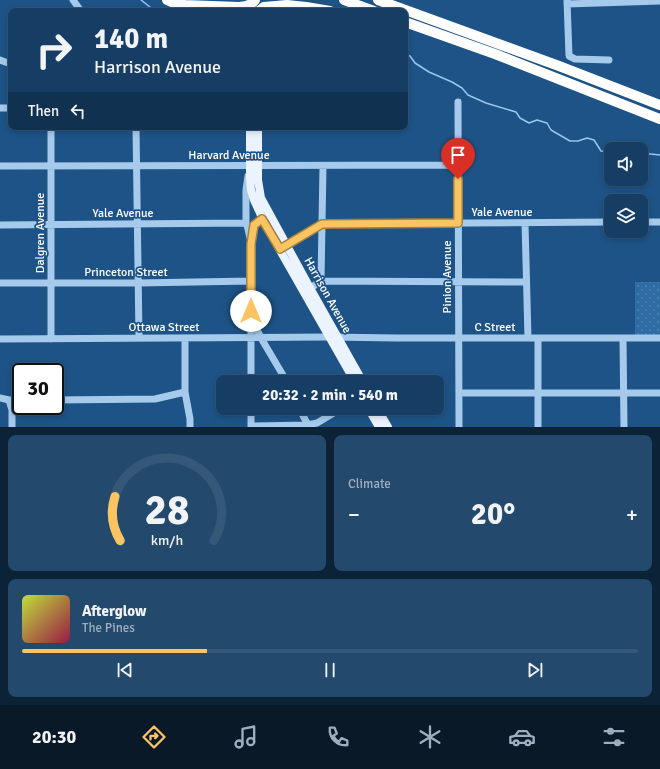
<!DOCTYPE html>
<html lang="en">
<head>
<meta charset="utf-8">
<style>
  body { margin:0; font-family:Signika,sans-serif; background:#23496d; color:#f1f3f6; height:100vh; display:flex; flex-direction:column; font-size:15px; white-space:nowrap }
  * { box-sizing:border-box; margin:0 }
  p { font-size:13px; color:#9eaebf }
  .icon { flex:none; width:22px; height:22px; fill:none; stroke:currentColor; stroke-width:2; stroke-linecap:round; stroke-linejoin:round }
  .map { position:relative; height:427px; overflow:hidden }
  .drawer { display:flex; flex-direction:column; gap:8px; padding:8px; background:#0c2237; flex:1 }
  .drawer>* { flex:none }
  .hud { position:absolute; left:8px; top:8px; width:400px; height:122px; border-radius:8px; box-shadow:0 2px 6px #0003,0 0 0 1px #355778; background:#163e64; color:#f1f3f6; overflow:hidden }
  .controls { position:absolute; left:604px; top:142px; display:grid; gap:8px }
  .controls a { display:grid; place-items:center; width:44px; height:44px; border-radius:8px; background:#163e64; box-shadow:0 2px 6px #0003,0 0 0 1px #355778; font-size:20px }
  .speed { position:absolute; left:12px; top:363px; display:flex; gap:8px; font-size:20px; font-weight:700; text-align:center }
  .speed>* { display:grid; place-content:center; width:52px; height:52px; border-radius:50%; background:#163e64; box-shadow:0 2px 6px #0003,0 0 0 1px #355778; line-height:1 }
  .speed .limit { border:2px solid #111; border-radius:6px; background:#fff; color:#111 }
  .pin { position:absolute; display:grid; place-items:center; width:34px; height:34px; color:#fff; margin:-41px -17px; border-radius:50% 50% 50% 0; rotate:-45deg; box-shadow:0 0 4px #0007 }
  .pin .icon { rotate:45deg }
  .me { position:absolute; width:44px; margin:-22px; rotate:0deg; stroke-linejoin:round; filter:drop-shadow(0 0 3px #0008) }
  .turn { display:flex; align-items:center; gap:14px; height:84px; padding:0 20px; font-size:18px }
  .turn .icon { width:52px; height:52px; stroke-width:2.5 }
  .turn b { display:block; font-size:28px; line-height:34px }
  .then { display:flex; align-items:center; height:38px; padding:0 20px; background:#0003; gap:8px; font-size:15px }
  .big { font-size:30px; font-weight:700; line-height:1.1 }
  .drawer .widget { flex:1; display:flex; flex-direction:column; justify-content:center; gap:6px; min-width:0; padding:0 14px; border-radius:8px; background:#23496d }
  .drawer .dial { align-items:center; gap:0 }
  .dial svg { height:104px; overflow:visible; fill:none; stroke:#355778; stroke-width:7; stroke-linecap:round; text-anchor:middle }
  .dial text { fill:#f1f3f6; stroke:none }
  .song { display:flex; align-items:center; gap:12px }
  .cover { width:48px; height:48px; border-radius:6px; background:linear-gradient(135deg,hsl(70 70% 55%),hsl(340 70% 35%)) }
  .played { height:4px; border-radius:2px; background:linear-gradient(90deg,#fbc463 30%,#355778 30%) }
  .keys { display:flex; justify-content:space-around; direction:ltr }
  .heat { display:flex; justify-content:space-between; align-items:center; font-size:22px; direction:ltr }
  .drawer .tiles { flex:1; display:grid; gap:8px; grid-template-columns:1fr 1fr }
  .widget:last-child { grid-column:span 2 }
  .trip { position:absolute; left:216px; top:375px; width:228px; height:40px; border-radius:8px; background:#163e64; box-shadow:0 2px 6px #0003,0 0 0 1px #355778; font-weight:700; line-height:40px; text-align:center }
  .tabs { display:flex; height:64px; justify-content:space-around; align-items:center; background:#091928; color:#9eaebf }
  .tabs .icon { width:28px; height:28px }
  .tabs .on { color:#fbc463 }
  .tabs b { font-size:18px; color:#f1f3f6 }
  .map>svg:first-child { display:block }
  .green { fill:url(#green-dots) }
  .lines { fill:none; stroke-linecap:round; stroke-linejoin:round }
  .stream { stroke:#98c6ed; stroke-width:1.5 }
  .minor { stroke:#a5caeb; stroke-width:7 }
  .major { stroke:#eaf3fe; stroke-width:8 }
  .highway { stroke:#fff; stroke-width:10 }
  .route-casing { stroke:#a37f40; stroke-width:10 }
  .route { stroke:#fbc463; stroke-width:7 }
  .labels { text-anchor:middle; stroke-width:3.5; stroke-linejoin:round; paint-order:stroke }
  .street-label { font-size:12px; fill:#fff; stroke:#1d5386 }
</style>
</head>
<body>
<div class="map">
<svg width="660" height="427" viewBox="0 0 660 427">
  <defs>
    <pattern id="green-dots" width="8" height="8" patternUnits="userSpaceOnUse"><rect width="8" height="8" fill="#306ca4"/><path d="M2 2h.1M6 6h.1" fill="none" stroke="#4f82b2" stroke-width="1.8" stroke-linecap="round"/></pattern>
  </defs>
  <rect width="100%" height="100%" fill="#1d5386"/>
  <!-- green -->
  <path class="green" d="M635 282H660V335H635Z"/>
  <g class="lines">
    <!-- stream -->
    <path class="stream" d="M141 0 155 11
      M405 55 410 56 415 63 429 72 452 82 462 88 468 95 486 103 516 112 520 118 529 123 537 120 547 123 551 130 570 141H578L587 138 594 140 601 151 611 152
      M641 153 660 155"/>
    <!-- minor -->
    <path class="minor" d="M73 0 81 11
      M567 0 569 56 575 59 609 60
      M567 4 660 1
      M0 60 11 64
      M458 102 459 427
      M0 108H11
      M51 127V339
      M136 127 139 338
      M0 166 458 165
      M248 176 246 190V223L248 229 250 238
      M641 222H660
      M525 223 528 338
      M0 225 246 223
      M282 248 322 224 611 222
      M321 281 323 166
      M0 283H138L251 281
      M306 291 321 281 526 282
      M252 319 261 338 287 382
      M185 338V392L190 419V427
      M623 338 624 427
      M0 339 329 337 397 338H660
      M251 382V244L254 225 269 214
      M459 393H660
      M0 398 9 400H21
      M9 400 12 410V427
      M55 400 155 399 185 392
      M251 408V427
      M299 408 309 427
      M251 426 307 425 317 423 342 408
      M538 427V338"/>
    <!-- major -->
    <path class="major" d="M250 127V178L251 190 254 200 265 224 355 382
      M258 127V180L261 198 310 288 363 382
      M368 408 379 427
      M377 408 388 427"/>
    <!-- highway -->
    <path class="highway" d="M167 0 176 4 185 5 239 7C246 6 250 6 255 0
      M344 0 374 11
      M378 0 559 66 660 105
      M259 11 264 7 287 5 306 7 330 11
      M405 22 495 54 660 119"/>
  </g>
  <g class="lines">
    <!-- route casing -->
    <g class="route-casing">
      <path id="route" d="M251 311V244L254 225 262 219 280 249 322 224 458 223V179"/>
    </g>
    <!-- route -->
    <use href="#route" class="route"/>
  </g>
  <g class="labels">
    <!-- street labels -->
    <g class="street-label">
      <text x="229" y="159">Harvard Avenue</text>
      <text x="502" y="216">Yale Avenue</text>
      <text x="123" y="217">Yale Avenue</text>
      <text transform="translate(40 233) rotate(-90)" y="4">Dalgren Avenue</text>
      <text x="126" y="276">Princeton Street</text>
      <text transform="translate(447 277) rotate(-90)" y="4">Pinion Avenue</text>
      <text transform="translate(328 295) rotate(61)" y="4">Harrison Avenue</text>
      <text x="164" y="331">Ottawa Street</text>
      <text x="495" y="331">C Street</text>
    </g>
  </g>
</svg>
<div class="controls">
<a><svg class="icon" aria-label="sound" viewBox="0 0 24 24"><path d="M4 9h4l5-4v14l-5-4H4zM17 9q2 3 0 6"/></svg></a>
<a><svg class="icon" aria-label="layers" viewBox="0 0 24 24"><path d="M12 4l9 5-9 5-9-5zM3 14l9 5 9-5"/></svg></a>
</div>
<div class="speed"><div class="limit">30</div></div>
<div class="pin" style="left:458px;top:179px;background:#d93025"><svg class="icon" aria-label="arrive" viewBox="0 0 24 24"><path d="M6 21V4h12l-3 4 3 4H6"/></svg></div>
<svg class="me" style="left:251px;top:311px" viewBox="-20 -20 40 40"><circle r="19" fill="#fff"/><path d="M0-13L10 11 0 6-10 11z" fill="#fbc463"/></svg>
<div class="trip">20:32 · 2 min · 540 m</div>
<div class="hud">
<div class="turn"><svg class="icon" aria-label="right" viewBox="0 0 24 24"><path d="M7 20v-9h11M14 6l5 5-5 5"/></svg><div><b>140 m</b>Harrison Avenue</div></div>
<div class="then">Then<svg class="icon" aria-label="left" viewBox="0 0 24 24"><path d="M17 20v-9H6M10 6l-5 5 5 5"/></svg></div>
</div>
</div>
<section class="drawer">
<div class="tiles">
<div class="widget dial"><svg viewBox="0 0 100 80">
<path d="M14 69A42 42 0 1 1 86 69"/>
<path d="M14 69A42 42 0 0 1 10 35" stroke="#fbc463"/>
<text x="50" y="56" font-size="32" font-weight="700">28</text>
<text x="50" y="72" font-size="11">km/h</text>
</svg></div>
<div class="widget"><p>Climate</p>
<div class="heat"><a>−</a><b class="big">20°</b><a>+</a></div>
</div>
<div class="widget">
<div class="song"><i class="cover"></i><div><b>Afterglow</b><p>The Pines</p></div></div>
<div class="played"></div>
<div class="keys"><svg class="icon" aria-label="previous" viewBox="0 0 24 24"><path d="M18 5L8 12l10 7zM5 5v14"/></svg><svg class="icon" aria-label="pause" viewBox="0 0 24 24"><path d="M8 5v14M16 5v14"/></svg><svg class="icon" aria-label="next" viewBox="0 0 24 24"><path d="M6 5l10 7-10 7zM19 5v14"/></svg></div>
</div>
</div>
</section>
<nav class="tabs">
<b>20:30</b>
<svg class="icon on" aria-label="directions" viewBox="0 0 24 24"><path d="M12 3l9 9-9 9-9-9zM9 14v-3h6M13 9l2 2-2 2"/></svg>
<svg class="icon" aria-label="music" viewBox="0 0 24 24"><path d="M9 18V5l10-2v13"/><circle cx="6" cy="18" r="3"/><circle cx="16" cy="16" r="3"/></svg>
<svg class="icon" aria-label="phone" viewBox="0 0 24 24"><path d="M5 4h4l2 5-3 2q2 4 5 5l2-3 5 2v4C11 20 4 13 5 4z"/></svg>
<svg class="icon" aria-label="climate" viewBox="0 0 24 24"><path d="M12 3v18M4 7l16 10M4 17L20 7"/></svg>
<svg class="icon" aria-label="car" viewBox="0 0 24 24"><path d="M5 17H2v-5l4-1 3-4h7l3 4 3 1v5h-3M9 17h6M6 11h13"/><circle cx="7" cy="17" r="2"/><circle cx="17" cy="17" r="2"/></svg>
<svg class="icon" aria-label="filters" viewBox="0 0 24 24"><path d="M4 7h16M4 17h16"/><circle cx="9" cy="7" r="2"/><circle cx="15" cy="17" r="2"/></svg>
</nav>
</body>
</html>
